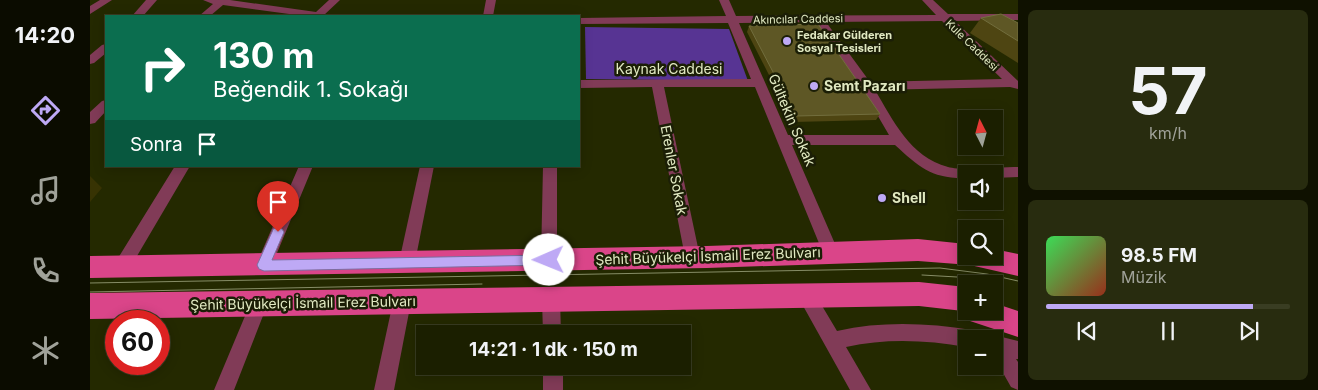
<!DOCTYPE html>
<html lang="tr">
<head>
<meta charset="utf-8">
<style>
  body { margin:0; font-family:Inter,sans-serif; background:#282c0f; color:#f1f3f6; height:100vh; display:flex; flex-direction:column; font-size:19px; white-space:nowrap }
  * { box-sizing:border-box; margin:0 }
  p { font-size:16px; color:#a0a299 }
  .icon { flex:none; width:28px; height:28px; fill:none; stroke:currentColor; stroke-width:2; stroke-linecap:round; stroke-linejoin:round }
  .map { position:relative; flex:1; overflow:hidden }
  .panel { display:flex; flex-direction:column; gap:10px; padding:10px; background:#0f1100; width:300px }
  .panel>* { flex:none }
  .guide { position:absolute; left:15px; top:15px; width:475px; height:152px; border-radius:0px; box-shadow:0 2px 12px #0003,0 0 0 1px #393d22; background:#0b6e4f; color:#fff; overflow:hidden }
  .needle { width:32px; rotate:354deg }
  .fabs { position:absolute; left:868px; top:110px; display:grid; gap:10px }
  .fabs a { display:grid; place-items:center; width:45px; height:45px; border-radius:0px; background:#1b1f00; box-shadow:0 2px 12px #0003,0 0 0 1px #393d22; font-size:25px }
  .speed { position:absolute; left:15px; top:310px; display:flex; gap:10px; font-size:25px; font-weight:700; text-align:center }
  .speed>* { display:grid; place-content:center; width:65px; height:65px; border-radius:50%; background:#1b1f00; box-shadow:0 2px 12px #0003,0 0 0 1px #393d22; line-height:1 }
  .speed .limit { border:8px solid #d22; background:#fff; color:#111 }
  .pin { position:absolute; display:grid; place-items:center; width:42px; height:42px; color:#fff; margin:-51px -21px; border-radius:50% 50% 50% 0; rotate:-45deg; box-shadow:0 0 5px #0007 }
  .pin .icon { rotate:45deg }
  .me { position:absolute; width:55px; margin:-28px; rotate:269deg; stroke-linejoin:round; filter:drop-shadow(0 0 4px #0008) }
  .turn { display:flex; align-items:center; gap:18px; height:105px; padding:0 25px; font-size:22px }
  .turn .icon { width:65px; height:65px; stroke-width:2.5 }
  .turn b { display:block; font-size:35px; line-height:42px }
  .then { display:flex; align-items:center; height:48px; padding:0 25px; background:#0003; gap:10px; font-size:19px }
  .panel .widget { flex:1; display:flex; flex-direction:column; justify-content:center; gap:8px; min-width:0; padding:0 18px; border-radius:8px; background:#282c0f }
  .panel .dial { align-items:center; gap:0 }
  .dial b { font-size:65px; line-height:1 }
  .song { display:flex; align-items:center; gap:15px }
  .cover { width:60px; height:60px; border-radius:8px; background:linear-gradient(135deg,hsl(130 70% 55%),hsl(10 70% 35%)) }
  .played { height:5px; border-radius:2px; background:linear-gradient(90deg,#bea9f5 85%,#393d22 85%) }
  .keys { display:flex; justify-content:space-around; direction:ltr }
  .trip { position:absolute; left:326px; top:325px; width:275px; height:50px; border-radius:0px; background:#1b1f00; box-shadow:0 2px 12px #0003,0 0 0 1px #393d22; font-weight:700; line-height:50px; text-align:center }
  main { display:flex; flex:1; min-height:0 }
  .dock { display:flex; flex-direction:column; width:90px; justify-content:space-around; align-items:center; background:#0b0c00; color:#a0a299 }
  .dock .icon { width:35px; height:35px }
  .dock .on { color:#bea9f5 }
  .dock b { font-size:22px; color:#f1f3f6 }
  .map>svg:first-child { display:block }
  .green { fill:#573493 }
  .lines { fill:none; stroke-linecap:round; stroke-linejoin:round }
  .street { fill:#813b57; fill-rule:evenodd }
  .primary { fill:#da4589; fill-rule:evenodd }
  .tram { stroke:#878d66; stroke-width:1 }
  .wall { fill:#4e4512 }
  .shaded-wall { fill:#373303 }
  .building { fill:#5e5725; stroke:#726e3e }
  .route { fill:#bea9f5; stroke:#7c6e9f }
  .poi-dot { fill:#bea9f5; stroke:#1b1e06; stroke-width:2 }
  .labels { text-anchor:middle; stroke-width:5; stroke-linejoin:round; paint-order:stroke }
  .far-street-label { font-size:11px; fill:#e1e9c2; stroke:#1b1e06 }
  .far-poi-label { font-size:11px; font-weight:bold; fill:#e1e9c2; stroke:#1b1e06; text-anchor:start }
  .street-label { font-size:14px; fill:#e1e9c2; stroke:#1b1e06 }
  .poi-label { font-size:14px; font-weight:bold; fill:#e1e9c2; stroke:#1b1e06; text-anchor:start }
</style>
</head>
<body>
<main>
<nav class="dock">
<b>14:20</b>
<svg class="icon on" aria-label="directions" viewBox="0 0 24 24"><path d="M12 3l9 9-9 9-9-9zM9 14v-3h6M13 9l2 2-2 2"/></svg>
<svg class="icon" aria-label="music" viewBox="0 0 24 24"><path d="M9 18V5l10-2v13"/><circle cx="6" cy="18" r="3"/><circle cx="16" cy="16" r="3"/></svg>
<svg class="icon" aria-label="phone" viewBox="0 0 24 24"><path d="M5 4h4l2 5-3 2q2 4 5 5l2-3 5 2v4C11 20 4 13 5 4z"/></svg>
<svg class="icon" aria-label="climate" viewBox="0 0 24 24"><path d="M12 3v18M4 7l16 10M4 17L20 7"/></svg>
</nav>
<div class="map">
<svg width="928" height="390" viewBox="0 0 928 390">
  <rect width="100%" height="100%" fill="#242900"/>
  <!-- green -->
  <path class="green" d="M495 27 639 29 658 81 496 79Z"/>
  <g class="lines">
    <!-- street -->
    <path class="street" d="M10 0H22L0 14V6Z
      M56 0H67L53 16H42Z
      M113 0H140L226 12 239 0H250L233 16H214L133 5 120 16H109L123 4Z
      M396 0H406L403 16H393Z
      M629 0H639L646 16 846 15 832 0H843L858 14H928V20L865 21 928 81V89L920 87 785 90C803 120 820 157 858 167 872 171 911 167 928 167V177L904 178V174H876V178C842 179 829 167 805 145H702L749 253 747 258 741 260 735 258 733 253 665 87H574L610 257 608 262 602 264 596 262 562 87 489 88V80L661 79 638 23 489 24V18L636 16ZM852 21 912 79 780 82 736 22ZM725 22 771 87 799 135H698L649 23Z
      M16 44V53L4 63 0 64V55L12 45Z
      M16 100V111L5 123 0 124V112L12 101Z
      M85 166H100L37 273 31 275 25 273 23 268 25 263Z
      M209 166H223L180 270 174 272 168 270 166 265Z
      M330 166H344L325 262 323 267 317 269 311 267 309 262Z
      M453 166H467V260L465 265 459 267 453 265 451 260Z
      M716 287 722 289 747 331C792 321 837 323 882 330L889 333 891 339H876V347C837 340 796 338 756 347L781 390H760L707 295 710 289Z
      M461 291 467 293 470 299 471 334H453L452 299 455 293Z
      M312 294 318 296 321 302 304 390H284L303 302 306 296Z
      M169 295 175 297 178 303 144 390H124L163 297Z
      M904 335 928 341V359H926L928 362V390L921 387 904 357V339H897Z
      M453 366H473V390H453Z"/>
    <!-- primary -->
    <path class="primary" d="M828 239 876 244V256H904V249L928 254V276L880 265 828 261 617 268 0 278V256L617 246Z
      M829 282 876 287V311H904V303L928 311V337L877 320 873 311 829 306 0 319V293Z"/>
    <!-- tram -->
    <path class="tram" d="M832 275 867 277
      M0 283 850 268 897 274 928 281
      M0 292 392 284"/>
  </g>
  <!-- wall -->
  <path class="wall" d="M891 18 928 23V63L880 33Z
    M659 26 790 114 786 120 703 122 657 32Z"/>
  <!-- shaded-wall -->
  <path class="shaded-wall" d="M0 176 12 188 0 202Z"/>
  <!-- building -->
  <path class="building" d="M911 14 928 23V41L891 18Z
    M728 24 790 114 706 116 659 26Z"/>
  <!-- route -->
  <path class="route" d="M188 227 192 229 194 232 182 260 459 255 463 256 465 260 463 264 459 265 174 271 169 269 167 265 182 232 183 229Z"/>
  <!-- markers -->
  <g class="poi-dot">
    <circle cx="697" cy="41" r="5"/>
    <circle cx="724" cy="86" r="5"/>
    <circle cx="792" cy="198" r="5"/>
  </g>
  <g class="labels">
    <!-- far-street labels -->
    <g class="far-street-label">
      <text transform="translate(708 19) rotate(-1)" y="4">Akıncılar Caddesi</text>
      <text transform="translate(882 45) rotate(44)" y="4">Kule Caddesi</text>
    </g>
    <!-- far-poi labels -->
    <g class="far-poi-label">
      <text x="707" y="39">Fedakar Gülderen<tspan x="707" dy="13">Sosyal Tesisleri</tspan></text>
    </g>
    <!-- street labels -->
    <g class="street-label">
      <text x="579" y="74">Kaynak Caddesi</text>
      <text transform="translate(702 120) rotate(67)" y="5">Gültekin Sokak</text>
      <text transform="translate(584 170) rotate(79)" y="5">Erenler Sokak</text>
      <text transform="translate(618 256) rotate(-2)" y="5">Şehit Büyükelçi İsmail Erez Bulvarı</text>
      <text transform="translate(213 303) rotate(-1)" y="5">Şehit Büyükelçi İsmail Erez Bulvarı</text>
    </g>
    <!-- poi labels -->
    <g class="poi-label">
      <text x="734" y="91">Semt Pazarı</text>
      <text x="802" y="203">Shell</text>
    </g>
  </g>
</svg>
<div class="fabs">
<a><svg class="needle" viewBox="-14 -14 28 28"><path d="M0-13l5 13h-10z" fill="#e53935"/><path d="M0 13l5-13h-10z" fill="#a0a299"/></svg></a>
<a><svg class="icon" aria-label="sound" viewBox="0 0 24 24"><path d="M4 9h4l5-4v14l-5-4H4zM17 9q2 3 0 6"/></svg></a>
<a><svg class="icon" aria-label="search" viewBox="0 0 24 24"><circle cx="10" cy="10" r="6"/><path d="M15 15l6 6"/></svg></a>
<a>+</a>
<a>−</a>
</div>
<div class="speed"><div class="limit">60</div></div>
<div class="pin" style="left:188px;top:232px;background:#d93025"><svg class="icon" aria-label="arrive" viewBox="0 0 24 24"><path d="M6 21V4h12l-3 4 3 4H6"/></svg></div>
<svg class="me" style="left:459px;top:260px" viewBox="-20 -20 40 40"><circle r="19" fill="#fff"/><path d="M0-13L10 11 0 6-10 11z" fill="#bea9f5"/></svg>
<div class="trip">14:21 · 1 dk · 150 m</div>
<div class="guide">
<div class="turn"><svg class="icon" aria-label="right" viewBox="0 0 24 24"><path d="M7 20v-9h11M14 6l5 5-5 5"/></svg><div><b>130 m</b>Beğendik 1. Sokağı</div></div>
<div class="then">Sonra<svg class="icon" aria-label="arrive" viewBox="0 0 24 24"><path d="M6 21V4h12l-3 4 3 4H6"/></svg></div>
</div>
</div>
<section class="panel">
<div class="widget dial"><b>57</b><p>km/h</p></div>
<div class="widget">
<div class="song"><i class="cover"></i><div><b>98.5 FM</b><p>Müzik</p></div></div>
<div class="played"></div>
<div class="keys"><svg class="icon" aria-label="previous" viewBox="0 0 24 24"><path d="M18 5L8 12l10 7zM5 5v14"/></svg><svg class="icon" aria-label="pause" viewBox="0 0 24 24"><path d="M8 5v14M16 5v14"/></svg><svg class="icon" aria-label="next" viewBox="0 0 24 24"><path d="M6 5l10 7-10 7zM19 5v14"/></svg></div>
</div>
</section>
</main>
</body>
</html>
